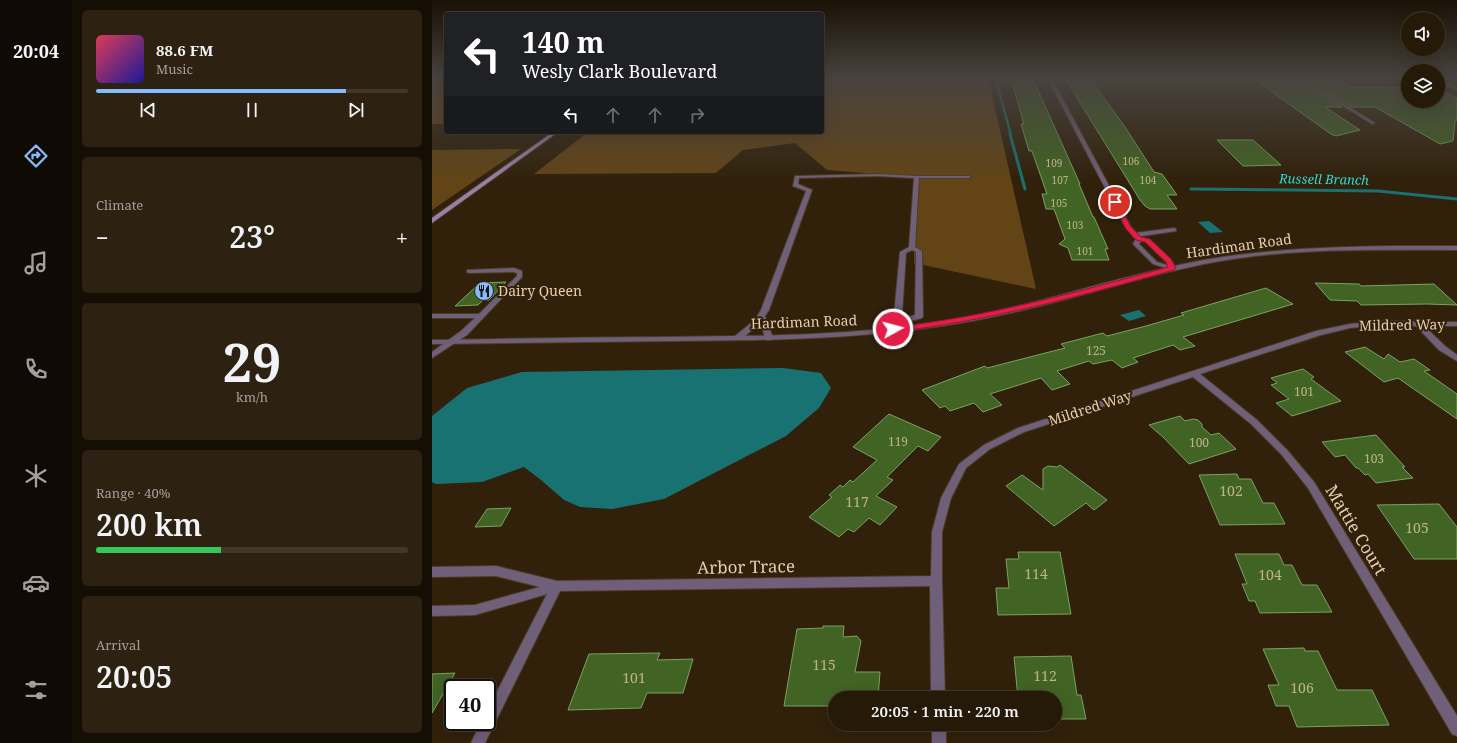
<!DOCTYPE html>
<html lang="en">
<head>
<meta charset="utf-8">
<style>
  body { margin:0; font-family:"Noto Serif",serif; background:#2d2212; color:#f1f3f6; height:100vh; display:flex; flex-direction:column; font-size:15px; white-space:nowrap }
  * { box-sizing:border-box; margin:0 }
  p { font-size:13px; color:#a3a09c }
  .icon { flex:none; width:22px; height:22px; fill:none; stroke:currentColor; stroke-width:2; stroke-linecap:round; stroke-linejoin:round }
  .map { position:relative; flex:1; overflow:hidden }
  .sheet { display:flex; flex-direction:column; gap:10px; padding:10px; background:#140e04; width:360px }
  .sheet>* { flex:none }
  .banner { position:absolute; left:12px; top:12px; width:380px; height:122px; border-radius:4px; box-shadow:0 4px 16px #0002,0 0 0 1px #423829; background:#202124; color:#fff; overflow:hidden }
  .controls { position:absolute; left:969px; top:12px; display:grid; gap:8px }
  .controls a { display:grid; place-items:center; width:44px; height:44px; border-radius:50%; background:#251908; box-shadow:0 4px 16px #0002,0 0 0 1px #423829; font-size:20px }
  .speed { position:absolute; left:12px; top:679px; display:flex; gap:8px; font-size:20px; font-weight:700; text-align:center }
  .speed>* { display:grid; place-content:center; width:52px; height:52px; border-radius:50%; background:#251908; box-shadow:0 4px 16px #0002,0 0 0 1px #423829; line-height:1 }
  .speed .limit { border:2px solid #111; border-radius:6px; background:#fff; color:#111 }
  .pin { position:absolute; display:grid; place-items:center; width:34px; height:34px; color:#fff; margin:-17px; border:2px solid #fff; border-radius:50%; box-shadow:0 1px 4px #0007 }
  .me { position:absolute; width:44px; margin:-22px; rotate:83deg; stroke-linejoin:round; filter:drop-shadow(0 0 3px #0008) }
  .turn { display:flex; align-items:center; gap:14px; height:84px; padding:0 12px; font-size:18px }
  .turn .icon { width:52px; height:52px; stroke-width:2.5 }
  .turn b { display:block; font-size:28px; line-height:34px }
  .lanes { display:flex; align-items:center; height:38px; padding:0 12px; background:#0003; justify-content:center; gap:20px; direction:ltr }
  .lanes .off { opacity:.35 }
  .big { font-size:30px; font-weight:600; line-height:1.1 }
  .sheet .tile { flex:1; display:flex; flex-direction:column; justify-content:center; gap:6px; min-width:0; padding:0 14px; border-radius:6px; background:#2d2212 }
  .sheet .dial { align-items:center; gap:0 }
  .dial b { font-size:52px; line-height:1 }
  .song { display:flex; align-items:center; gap:12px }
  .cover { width:48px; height:48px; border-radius:6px; background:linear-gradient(135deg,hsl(350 70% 55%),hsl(240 70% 35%)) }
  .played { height:4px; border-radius:2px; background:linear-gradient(90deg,#85bbfb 80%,#423829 80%) }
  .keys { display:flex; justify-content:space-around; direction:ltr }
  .heat { display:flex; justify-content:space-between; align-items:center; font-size:22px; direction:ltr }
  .charge { height:6px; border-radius:3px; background:linear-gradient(90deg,#34c759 40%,#423829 0) }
  .trip { position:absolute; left:396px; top:691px; width:234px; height:40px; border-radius:20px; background:#251908; box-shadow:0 4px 16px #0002,0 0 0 1px #423829; font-weight:600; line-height:40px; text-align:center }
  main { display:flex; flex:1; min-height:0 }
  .menu { display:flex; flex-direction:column; width:72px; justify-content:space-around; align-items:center; background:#0f0a03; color:#a3a09c }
  .menu .icon { width:28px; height:28px }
  .menu .on { color:#85bbfb }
  .menu b { font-size:18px; color:#f1f3f6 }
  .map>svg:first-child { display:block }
  .green { fill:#624417 }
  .water { fill:#177271 }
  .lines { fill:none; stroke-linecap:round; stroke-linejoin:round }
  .stream-far1 { stroke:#177271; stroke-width:2.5 }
  .stream { stroke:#177271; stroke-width:3 }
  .building { fill:#416324; stroke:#7ba35e }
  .service-casing { stroke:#4e3d25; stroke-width:2 }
  .minor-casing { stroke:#4e3d25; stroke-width:2 }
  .tertiary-casing { stroke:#4e3d25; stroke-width:2 }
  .secondary-casing { stroke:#4e3d25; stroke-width:2 }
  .service { fill:#6f5f79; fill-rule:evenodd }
  .minor { fill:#6f5f79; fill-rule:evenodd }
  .tertiary { fill:#6f5f79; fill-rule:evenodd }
  .secondary { fill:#997fa9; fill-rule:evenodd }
  .route { fill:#e11d48; stroke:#92132f }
  .labels { text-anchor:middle; stroke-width:4; stroke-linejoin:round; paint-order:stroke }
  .far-number-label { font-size:10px; fill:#beb28a }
  .number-label { font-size:12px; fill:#beb28a }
  .far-water-label { font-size:13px; font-style:italic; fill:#2fd9d6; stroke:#31210b }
  .street-label { font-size:14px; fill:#e8cdac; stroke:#31210b }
  .poi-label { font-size:14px; fill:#e8cdac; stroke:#31210b; text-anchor:start }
  .near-number-label { font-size:14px; fill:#beb28a }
  .near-street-label { font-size:17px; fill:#e8cdac; stroke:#31210b }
</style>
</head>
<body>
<main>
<nav class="menu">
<b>20:04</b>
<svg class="icon on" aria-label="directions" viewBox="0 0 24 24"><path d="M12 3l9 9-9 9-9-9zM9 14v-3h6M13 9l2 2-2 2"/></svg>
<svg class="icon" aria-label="music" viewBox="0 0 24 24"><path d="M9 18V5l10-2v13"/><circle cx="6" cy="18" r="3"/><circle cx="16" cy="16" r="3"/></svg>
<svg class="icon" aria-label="phone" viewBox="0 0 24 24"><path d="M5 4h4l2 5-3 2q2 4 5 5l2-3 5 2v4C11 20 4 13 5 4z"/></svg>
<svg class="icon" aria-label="climate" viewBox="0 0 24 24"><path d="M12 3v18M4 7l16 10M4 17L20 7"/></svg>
<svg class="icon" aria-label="car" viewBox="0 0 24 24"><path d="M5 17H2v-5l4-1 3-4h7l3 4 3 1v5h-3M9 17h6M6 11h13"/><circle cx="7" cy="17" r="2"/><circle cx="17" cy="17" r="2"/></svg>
<svg class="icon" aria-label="filters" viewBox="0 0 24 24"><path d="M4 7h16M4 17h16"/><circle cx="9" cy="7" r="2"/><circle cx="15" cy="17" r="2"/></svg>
</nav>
<section class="sheet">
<div class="tile">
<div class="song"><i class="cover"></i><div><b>88.6 FM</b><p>Music</p></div></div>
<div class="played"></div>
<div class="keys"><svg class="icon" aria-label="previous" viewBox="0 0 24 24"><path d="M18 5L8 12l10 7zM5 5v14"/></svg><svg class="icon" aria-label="pause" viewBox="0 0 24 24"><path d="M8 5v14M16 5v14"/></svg><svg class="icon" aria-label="next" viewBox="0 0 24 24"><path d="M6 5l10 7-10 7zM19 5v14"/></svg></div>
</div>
<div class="tile"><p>Climate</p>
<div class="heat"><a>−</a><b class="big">23°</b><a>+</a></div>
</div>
<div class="tile dial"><b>29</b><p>km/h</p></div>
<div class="tile"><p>Range · 40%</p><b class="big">200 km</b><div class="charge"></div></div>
<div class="tile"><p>Arrival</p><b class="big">20:05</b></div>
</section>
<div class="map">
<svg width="1025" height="743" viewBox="0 0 1025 743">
  <rect width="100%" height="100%" fill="#31210b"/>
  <!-- green -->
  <path class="green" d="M0 77H14V124H0Z
    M390 77H556L604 289 482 263V177L395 170 363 143 311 150 284 173 102 174 156 132H390Z
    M89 149 0 210V150Z"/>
  <!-- water -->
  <path class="water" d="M777 221 791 232 778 233 766 222Z
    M707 310 714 316 697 321 688 315Z
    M351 368 389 373 399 388 387 408 354 436 232 499 180 509 148 507 132 500 109 480 92 467 50 482 4 484 0 482V416L35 388 90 372Z"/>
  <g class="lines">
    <!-- stream-far1 -->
    <path class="stream-far1" d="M563 77 579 135"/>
    <!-- stream -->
    <path class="stream" d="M578 134 593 189
      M759 189 946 191 1025 199"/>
  </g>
  <!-- building -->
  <path class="building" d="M579 79H601L648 184H647L661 217H662L676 249H673L677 260H640L636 248 627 244 633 239 622 209H614L610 194H615L600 151H597L589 124H592Z
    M634 80H659L693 127 722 172 730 174 745 195H735L745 209H718L713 206 708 200Z
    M823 80H866L910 107H893L928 130 904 136 899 134Z
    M876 80H907L921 87H976V105L1006 104V89L1025 98V120L1023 121 1021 141 1008 144 943 107H920Z
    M785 140H821L849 165 811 166Z
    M74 282 57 300H51L46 305 23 306 48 283Z
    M883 283 927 284 929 286 1002 284 1025 305 995 304 929 305 925 301 898 300Z
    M834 288 861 304 751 337 763 346 748 350 741 345 701 358 706 362 690 368 680 360 661 364 657 361 625 371 638 384 620 390 609 378 558 394 570 405 551 412 542 403 518 411 513 406 508 408 490 390 553 366 555 368 633 348 629 344 671 333 675 336 714 326 752 315 749 313Z
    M933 347 952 359 956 354 968 362 982 359 998 370 992 371 1025 394V419L966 378 952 382 913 352Z
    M871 369 882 377 879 379 909 401 860 416 844 403 857 399 839 385 845 383 839 378Z
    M457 414 509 437 496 451 486 446 455 477 461 480 444 496 465 507 448 525 437 518 422 532 416 529 407 537 377 517 400 497 397 495 408 485 411 487 418 480 421 482 445 460 421 447Z
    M748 416 753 421 761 419 766 420 770 424V427L779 435 787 433 804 449 757 464 731 437 717 425Z
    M944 435 973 467H970L981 478 944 483 936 474 933 475 926 468H924L913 455 903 457 890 442Z
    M628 465 675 500 662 510 654 503 622 526 574 486 590 475 611 490V469L616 466 625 467Z
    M805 474 807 479H819L831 503H842L853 524 788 525 767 475Z
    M1007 504 1025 527V559H982L945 505Z
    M79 508 69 526 43 527 55 509Z
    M586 552H628L639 614 566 615 564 588H577L574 559H587Z
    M803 554H847L852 565H860L870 585H885L900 612 828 613 823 601H817L810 584H815Z
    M391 626H412L411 637 425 636 429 641 423 672H448L446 698H403V706H352L365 629 391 628Z
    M872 648 873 651H886L905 690H940L957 725 865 727 857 706H844L836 685H847L831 649Z
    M228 653 225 660 261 659 251 693H215L209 708 136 710 157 654Z
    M639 656 645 695H649L654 719H623V698H586L582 657Z
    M23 673 0 713V674Z"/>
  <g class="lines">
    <!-- service casing -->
    <g class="service-casing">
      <path id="service" d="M742 228 744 229V231L703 237 700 235 703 233Z
        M82 268 90 271V277L35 335 0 358V352L29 331 43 318H0V314H47L85 276V273L81 272 37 273 35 272V270Z"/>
    </g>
    <!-- minor casing -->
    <g class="minor-casing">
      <path id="minor" d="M615 77H619L699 227 709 238 718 240 739 260 743 268 742 269 740 270 721 264 701 244 704 239 694 228ZM709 241 714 242 734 262 735 265 725 262 707 244Z
        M864 77H869L943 123 940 124Z
        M1006 79 1025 88V90L1006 81Z
        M445 174 485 176H537L539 177 537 178H487L483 247 490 251 491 316 490 318 475 322 462 315 468 252 477 247 482 178 445 176 367 178 366 184 380 190 337 310 333 316 341 338 340 340H334L328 322 309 340H303L302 338 303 336 323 320 329 310 374 191 361 186 363 176ZM480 250 484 252 483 315 476 317 470 314 474 253Z
        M947 321 1025 322V326H992L1013 346 1025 355V361L1007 350 984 326 947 325 918 328 889 335 768 374 825 420 855 450 882 482 1025 716V736L1020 734 876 488 849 454 819 424 761 377 592 432 558 449 534 468 519 498 510 532V581L513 698H499L498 586 128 591 53 743H39L49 722H55V711L115 594 43 615 0 616V606L43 605 108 587 64 576 0 577V567L64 566 125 581 499 576 500 532 509 498 527 464 552 445 586 428 884 331 918 324Z
        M500 724H514V743H500Z"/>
    </g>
    <!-- tertiary casing -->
    <g class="tertiary-casing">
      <path id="tertiary" d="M961 246H1025V250C950 250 875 248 801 259 722 271 647 299 569 315 488 333 407 338 324 340L0 344V340C78 339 156 337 234 337 325 336 416 336 506 322 597 309 682 276 772 260 834 249 898 247 961 246Z"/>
    </g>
    <!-- secondary casing -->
    <g class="secondary-casing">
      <path id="secondary" d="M121 132H126L0 223V218Z"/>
    </g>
    <!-- service -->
    <use href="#service" class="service"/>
    <!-- minor -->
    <use href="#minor" class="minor"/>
    <!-- tertiary -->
    <use href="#tertiary" class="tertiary"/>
    <!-- secondary -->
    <use href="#secondary" class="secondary"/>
  </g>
  <!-- sky -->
  <linearGradient id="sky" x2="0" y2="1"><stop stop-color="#1b1206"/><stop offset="0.43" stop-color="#48433f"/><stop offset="1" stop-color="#48433f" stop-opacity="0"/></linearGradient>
  <rect width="1025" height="181" fill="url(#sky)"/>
  <!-- route -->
  <path class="route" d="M681 201H685L699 227 709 237 718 239 739 259 744 268 742 270C649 296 557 321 461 332L457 329 461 327C555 317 645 292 736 267L734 262 713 242 704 240 694 229 680 202Z"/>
  <!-- icons -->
  <defs>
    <g id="restaurant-disc" transform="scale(1)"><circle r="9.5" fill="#85bbfb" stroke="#31210b"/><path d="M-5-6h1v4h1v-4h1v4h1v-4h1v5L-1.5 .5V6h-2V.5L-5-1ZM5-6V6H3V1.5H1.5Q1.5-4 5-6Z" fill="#111"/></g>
  </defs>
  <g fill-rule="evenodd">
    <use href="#restaurant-disc" x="52" y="291"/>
  </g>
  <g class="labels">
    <!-- far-number labels -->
    <g class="far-number-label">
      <text x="699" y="165">106</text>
      <text x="622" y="167">109</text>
      <text x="628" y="184">107</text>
      <text x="716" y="184">104</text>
      <text x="627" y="207">105</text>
      <text x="643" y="229">103</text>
      <text x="653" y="255">101</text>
    </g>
    <!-- number labels -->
    <g class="number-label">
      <text x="664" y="355">125</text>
      <text x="872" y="396">101</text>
      <text x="466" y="446">119</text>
      <text x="767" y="447">100</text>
      <text x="942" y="463">103</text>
    </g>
    <!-- far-water labels -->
    <g class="far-water-label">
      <text transform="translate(892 179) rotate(1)" y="5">Russell Branch</text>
    </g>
    <!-- street labels -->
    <g class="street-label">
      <text transform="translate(807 246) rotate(-8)" y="5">Hardiman Road</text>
      <text transform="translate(372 322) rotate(-2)" y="5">Hardiman Road</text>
      <text transform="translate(970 325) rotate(-1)" y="5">Mildred Way</text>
      <text transform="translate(658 408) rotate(-18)" y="5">Mildred Way</text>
    </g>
    <!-- poi labels -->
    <g class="poi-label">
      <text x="66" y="296">Dairy Queen</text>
    </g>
    <!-- near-number labels -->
    <g class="near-number-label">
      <text x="799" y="496">102</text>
      <text x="425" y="507">117</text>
      <text x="985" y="533">105</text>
      <text x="604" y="579">114</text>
      <text x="838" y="580">104</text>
      <text x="392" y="670">115</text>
      <text x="613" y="681">112</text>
      <text x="202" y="683">101</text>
      <text x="870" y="693">106</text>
    </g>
    <!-- near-street labels -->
    <g class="near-street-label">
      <text transform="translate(924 530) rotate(59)" y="6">Mattie Court</text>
      <text transform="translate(314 567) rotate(-1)" y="6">Arbor Trace</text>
    </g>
  </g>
</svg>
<div class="controls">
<a><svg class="icon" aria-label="sound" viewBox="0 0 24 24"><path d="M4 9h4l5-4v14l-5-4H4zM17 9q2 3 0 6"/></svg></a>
<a><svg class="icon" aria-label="layers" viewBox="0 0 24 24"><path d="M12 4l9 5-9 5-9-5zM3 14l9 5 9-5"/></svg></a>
</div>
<div class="speed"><div class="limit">40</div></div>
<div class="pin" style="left:683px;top:202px;background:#d93025"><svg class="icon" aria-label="arrive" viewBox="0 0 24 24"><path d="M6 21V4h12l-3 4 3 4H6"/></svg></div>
<svg class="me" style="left:461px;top:329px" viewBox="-20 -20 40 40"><circle r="17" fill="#e11d48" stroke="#fff" stroke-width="3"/><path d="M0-11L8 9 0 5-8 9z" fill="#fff"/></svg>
<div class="trip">20:05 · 1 min · 220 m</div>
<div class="banner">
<div class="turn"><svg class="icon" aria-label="left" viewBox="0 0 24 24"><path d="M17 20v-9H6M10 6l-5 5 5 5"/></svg><div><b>140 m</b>Wesly Clark Boulevard</div></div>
<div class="lanes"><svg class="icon" aria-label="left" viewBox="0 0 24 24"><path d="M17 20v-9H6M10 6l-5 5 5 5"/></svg><svg class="icon off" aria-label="ahead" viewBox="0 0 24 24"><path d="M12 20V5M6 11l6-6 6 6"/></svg><svg class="icon off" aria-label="ahead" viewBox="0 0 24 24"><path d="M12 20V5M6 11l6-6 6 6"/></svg><svg class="icon off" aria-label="right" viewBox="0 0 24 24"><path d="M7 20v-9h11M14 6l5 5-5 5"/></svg></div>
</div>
</div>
</main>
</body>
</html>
